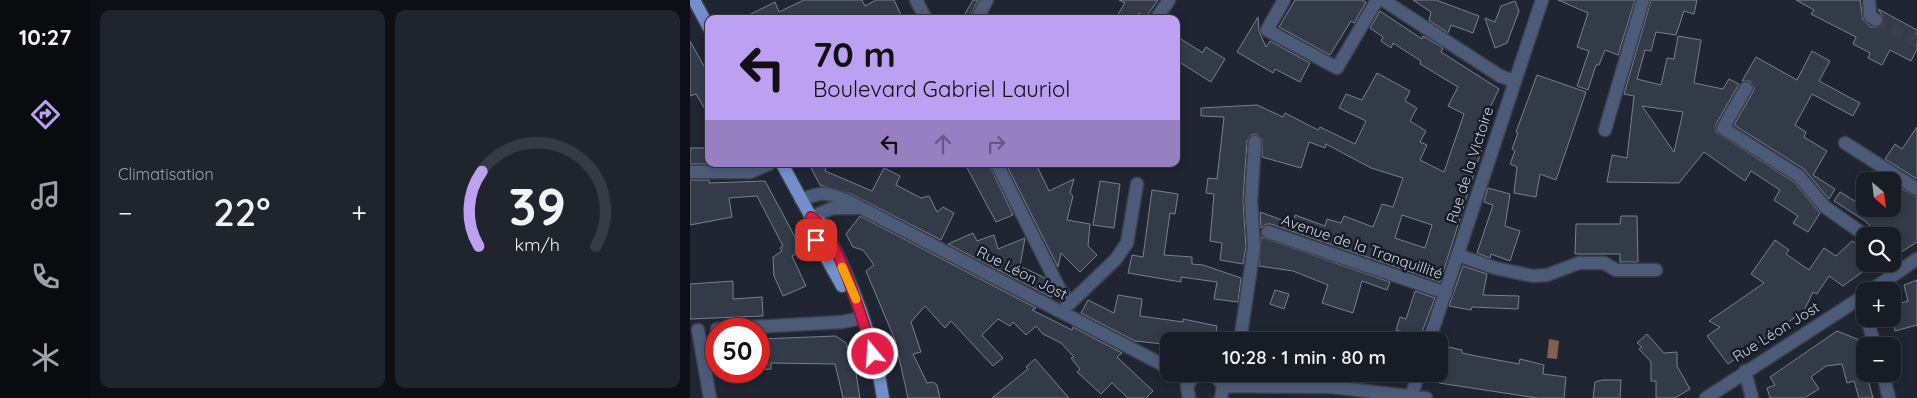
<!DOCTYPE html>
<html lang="fr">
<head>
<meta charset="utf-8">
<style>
  body { margin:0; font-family:Quicksand,sans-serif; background:#20252d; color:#f1f3f6; height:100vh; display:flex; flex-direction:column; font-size:19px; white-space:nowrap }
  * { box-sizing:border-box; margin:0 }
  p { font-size:16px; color:#9ea1a7 }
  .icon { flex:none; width:28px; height:28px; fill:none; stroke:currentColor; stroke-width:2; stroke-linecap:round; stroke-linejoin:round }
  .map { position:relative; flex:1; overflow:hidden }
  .sheet { display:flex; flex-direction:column; gap:10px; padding:10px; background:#0d0f14; width:600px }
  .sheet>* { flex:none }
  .hud { position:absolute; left:15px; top:15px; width:475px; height:152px; border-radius:10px; box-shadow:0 2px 8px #0003,0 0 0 1px #363a42; background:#bca0f2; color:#111; overflow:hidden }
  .needle { width:32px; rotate:152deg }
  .tools { position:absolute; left:1166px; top:172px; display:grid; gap:10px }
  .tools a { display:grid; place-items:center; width:45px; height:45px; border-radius:10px; background:#171c25; box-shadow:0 2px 8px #0003,0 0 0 1px #363a42; font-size:25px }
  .speed { position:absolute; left:15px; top:318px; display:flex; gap:10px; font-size:25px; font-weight:700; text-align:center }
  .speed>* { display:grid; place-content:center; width:65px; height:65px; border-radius:50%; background:#171c25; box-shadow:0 2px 8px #0003,0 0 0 1px #363a42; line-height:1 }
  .speed .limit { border:8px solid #d22; background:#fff; color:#111 }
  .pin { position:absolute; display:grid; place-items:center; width:42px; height:42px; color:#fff; margin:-21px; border-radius:10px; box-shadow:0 2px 8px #0006 }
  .me { position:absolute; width:55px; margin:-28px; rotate:342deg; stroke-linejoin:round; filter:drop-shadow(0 0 4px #0008) }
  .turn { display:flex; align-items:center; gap:18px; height:105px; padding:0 25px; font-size:22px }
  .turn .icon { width:65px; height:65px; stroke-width:2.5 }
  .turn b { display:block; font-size:35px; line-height:42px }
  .lanes { display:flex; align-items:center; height:48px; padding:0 25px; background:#0003; justify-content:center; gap:25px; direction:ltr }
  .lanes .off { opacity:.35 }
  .big { font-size:38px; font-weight:600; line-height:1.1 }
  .sheet .card { flex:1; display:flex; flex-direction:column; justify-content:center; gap:8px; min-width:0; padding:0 18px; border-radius:10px; background:#20252d }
  .sheet .dial { align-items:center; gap:0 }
  .dial svg { height:130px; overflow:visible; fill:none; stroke:#363a42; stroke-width:7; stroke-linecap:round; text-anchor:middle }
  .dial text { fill:#f1f3f6; stroke:none }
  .heat { display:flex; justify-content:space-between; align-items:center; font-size:28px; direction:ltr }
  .sheet .tiles { flex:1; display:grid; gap:10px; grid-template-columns:repeat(2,1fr) }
  .trip { position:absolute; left:470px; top:332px; width:288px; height:50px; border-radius:10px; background:#171c25; box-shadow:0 2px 8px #0003,0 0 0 1px #363a42; font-weight:600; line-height:50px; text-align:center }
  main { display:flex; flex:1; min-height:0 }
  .tab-bar { display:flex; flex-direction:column; width:90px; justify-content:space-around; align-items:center; background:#090b0f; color:#9ea1a7 }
  .tab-bar .icon { width:35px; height:35px }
  .tab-bar .selected { color:#bca0f2 }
  .tab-bar b { font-size:22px; color:#f1f3f6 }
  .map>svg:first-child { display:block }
  .water { fill:#825f4f }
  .building { fill:#343b48; stroke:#78808f; fill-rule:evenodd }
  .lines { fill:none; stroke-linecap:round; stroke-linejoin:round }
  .minor-tunnel { stroke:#393f4a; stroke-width:12; stroke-dasharray:12 6; stroke-linecap:butt }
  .minor-casing { stroke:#3b414c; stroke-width:15 }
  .major-casing { stroke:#3b414c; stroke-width:15 }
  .minor { stroke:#4c5b78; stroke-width:12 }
  .major { stroke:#7290cb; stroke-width:12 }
  .route-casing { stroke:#92132f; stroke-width:12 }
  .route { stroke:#e11d48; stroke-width:9 }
  .slow { stroke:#f59e0b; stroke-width:9 }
  .labels { text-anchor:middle; stroke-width:5; stroke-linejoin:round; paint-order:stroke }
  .street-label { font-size:15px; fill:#ced3db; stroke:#151b27 }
</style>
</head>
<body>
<main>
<nav class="tab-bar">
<b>10:27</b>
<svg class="icon selected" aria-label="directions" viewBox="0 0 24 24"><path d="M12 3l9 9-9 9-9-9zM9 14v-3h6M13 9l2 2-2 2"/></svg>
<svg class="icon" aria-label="music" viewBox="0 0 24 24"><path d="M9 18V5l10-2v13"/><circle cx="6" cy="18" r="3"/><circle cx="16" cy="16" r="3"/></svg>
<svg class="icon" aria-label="phone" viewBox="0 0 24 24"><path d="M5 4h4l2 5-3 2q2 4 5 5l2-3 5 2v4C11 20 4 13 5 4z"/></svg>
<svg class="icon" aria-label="climate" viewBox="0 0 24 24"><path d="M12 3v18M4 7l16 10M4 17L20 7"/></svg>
</nav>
<section class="sheet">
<div class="tiles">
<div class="card"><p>Climatisation</p>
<div class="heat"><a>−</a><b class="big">22°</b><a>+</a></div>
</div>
<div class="card dial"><svg viewBox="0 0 100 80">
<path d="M14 69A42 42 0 1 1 86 69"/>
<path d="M14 69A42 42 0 0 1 16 23" stroke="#bca0f2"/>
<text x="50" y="56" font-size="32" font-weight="700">39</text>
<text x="50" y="72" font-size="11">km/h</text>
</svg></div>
</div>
</section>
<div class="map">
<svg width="1227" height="398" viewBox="0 0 1227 398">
  <rect width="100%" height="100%" fill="#1f2531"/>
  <!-- water -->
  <path class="water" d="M859 339 869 341 867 359 857 358Z"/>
  <!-- building -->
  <path class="building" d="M114 0H172L175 6 186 0H204L213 19H51L85 2 89 12Z
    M283 0H288L279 19H272Z
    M429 0H468L456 17 449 13 445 19H425L435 3Z
    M605 0H672L676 2 664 23 661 21 640 55 589 27Z
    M723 0H746L789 16 783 33 761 25 758 33 739 20 741 12Z
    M868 0H945L928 55 915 50 909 65H906L898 90 887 86 899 51 887 47 898 13Z
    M961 0H1007L1004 14 994 11 986 35 966 32 961 51 955 50 947 79 971 85 977 58 984 59 988 36 1011 40 1004 83 1033 89 1039 79 1049 84 1026 124V132L1104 182 1130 213 1118 232 1103 223 1108 216 1084 200 1090 190 1061 171 1055 181 1014 152 989 183 917 182 922 155 937 158 944 96 934 94ZM952 106 993 112 984 152Z
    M1106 0H1170L1173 20 1181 27H1189L1193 24V17L1188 9 1227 30V49L1221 61 1200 50 1192 65 1178 58 1180 53 1163 44 1166 37 1121 14 1124 10Z
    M825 1 829 11 817 43 805 48 795 18 805 22 811 6Z
    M690 11 732 39 733 36 753 48 751 52 809 89 792 124 799 126 750 282 581 224H576L571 228 570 212 603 224 605 215 635 226 637 219 651 223 654 216 683 227 692 204 703 207 713 178 681 168 636 144 635 148 619 142 611 168 572 157V139L566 134 561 135 557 141 553 200 556 247 553 264 530 260 532 243 520 241 524 194 516 193 518 178 527 179 534 117 511 116V108L567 105 593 117 595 113 628 130 630 127 665 144 676 121 649 108 656 94 672 100 687 73 720 91 715 101 727 108 720 121 736 131 730 142 737 145 730 160 754 172 774 114 758 106 768 87 730 64 731 61 703 43 701 48 691 41 693 37 680 28ZM712 215 742 225 735 248 705 238Z
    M568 17 569 31 576 47 580 41 620 63 610 82 585 69 583 73 547 52Z
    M486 36 510 51 512 53 516 47 535 59 521 82 486 60Z
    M0 41 19 75V116L6 94 0 96Z
    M1122 51 1140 61 1129 81 1170 103 1163 116 1122 94 1105 125 1116 132 1114 137 1137 151 1123 175 1145 189 1139 199 1114 169 1044 125 1063 92 1064 88 1060 81H1052L1066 57 1107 80Z
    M847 75 896 92 866 180 850 174 846 197 824 193 827 167 820 164 825 151 822 149 828 133 826 132Z
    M1227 127V179L1195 159 1205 144 1212 149Z
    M0 148H19V164H0Z
    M119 164H137L135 171 182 191 194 168 210 176 206 185 231 198 239 196 247 212 253 207 264 213 251 240 161 194 130 185Z
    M275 164H299L323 215 306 222Z
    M316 164H346L359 191 384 179 380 193 383 196 377 220 400 224 398 246 407 255 390 272 371 253 368 267Z
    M0 180H19V183L75 181 112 250 102 256 116 286 93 296 84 276 83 257 92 251 90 248 93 246 67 196 39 198 42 217 0 225Z
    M410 181 430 184 424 228 403 225Z
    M1202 183 1227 197V242L1208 254 1202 249V236H1191L1175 221 1144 201 1150 192 1181 211 1182 209H1202Z
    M798 188 820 194 815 226 830 231 820 261 801 254 800 258 787 253 803 205 794 202Z
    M462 190 488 194 485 214 480 213 474 255 502 257V264L513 265 551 278 548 302 524 299 527 282 491 277V282L438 273 442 255 453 257Z
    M170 216 346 308 342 310 382 330 383 327 432 353 427 357 463 391 456 398H438L422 383 411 394 387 372 390 369 381 358 384 357 371 343 353 334 346 326 336 335 323 322 320 326 308 319 292 335 313 358 303 366 261 321 255 328 235 306 221 322 231 352 223 354 237 383 243 382 247 385 250 398H218L205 340 176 271 184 265 173 250 163 247 156 234Z
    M931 216H947L948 262H930V254H885L886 224H930Z
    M283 233 287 241 304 235 308 249 335 238 330 266 355 278 364 295 361 297 258 244Z
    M571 237 700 282 697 290 672 281 663 313 632 303 638 285 603 271 569 266Z
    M1085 240 1099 250 1096 254 1119 270 1134 248 1146 256 1162 241 1175 249V270L1153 286 1139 276 1127 294 1123 292 1114 311 1038 364 1017 336 1030 327 1019 321 1074 283 1061 274Z
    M773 266 797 274 793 295 829 296 828 309 782 307 781 310 759 306Z
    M1227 280V325L1205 331 1202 308 1206 307 1205 305 1218 301 1214 285Z
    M43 281V299L72 297 73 316 0 319V284Z
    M585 290 599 294 594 309 580 304Z
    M725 291 745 298 730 337 706 330 710 317 716 319Z
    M428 295 452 299 450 316 493 322V319L527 326 525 341H473V344L445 341 391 313 398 300 424 313Z
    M1147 331 1167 339 1183 398H1169L1164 381 1157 383 1152 364 1136 366 1121 377 1129 389 1114 398H1080L1077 388 1085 385 1080 377Z
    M957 334 974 353 987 352V366L1000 389 985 398H966V381H961V362L949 349 952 347 947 343Z
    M146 336 156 343 166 373 170 398H153L145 364 81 363V369L69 370V339Z
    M759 347 772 350V353L786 356 829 364 830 359 854 365 853 374 876 377 874 398H847L749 383V350L758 352Z
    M345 359 379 398H302L338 369 336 367Z
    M912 380H931L930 398H903L905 382Z"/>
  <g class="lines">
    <!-- minor-tunnel -->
    <path class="minor-tunnel" d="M1186 20 1227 42"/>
    <!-- minor casing -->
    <g class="minor-casing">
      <path id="minor" d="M226 0 236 19
        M594 0 577 30 647 68 687 0
        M693 0 810 76 824 81
        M1179 0 1180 16 1186 20
        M287 19 297 0
        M466 19 479 0
        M1056 88 1033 128 1109 176 1135 207 1176 236
        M915 130 953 0
        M1155 143 1227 189
        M307 164 369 288 380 303
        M0 172H60L79 164
        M111 200C132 191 137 192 158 201L479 368
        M121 217 143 208H167
        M578 232 756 293
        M768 255 805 268 843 276 857 275 889 263H914L926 270H966
        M1180 291 1227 259
        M375 308 426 259 437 243 447 184
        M1177 319 1185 346
        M27 329 152 322 172 318
        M8 330 20 398
        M550 341 564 247 561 201 565 142
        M739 341 852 0
        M1055 371 1062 398
        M525 374 533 386 531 398
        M1193 374 1199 398
        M533 386 641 387 736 398
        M721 396 729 374
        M499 398 497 386 505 374
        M1016 398 1175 295"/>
    </g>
    <!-- major casing -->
    <g class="major-casing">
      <path id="major" d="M4 0 19 28
        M92 164 121 217 131 223C160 276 184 338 193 398
        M121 217 120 229 152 286"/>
    </g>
    <!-- minor -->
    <use href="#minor" class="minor"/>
    <!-- major -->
    <use href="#major" class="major"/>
  </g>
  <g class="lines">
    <!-- route casing -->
    <g class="route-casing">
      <path id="route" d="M126 240 120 228 121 217C145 227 175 327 183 354"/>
    </g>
    <!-- route -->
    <use href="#route" class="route"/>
    <!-- slow -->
    <path class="slow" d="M152 267 166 299"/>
  </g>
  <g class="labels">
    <!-- street labels -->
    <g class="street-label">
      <text transform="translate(780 165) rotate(-72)" y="5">Rue de la Victoire</text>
      <text transform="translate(672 247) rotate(19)" y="5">Avenue de la Tranquillité</text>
      <text transform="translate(332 273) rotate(27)" y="5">Rue Léon Jost</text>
      <text transform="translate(1086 332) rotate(-32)" y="5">Rue Léon Jost</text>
    </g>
  </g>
</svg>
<div class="tools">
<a><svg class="needle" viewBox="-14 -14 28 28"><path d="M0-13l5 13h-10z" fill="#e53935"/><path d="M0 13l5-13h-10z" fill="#9ea1a7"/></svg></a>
<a><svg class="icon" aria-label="search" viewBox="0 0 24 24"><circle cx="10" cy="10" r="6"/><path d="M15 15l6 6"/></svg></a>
<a>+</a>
<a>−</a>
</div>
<div class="speed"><div class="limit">50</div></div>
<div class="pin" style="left:126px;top:240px;background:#d93025"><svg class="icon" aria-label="arrive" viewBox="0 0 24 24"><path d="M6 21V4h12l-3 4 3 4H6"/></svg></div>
<svg class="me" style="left:183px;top:354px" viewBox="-20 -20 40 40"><circle r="17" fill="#e11d48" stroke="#fff" stroke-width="3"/><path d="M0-11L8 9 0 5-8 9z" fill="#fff"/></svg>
<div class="trip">10:28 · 1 min · 80 m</div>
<div class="hud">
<div class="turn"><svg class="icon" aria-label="left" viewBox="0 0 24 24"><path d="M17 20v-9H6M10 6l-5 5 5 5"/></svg><div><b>70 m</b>Boulevard Gabriel Lauriol</div></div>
<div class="lanes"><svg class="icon" aria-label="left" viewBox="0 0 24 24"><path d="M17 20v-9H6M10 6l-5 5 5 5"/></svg><svg class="icon off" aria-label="ahead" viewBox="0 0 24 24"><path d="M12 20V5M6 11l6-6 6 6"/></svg><svg class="icon off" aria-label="right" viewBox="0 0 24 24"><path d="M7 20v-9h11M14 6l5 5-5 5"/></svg></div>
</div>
</div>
</main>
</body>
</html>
